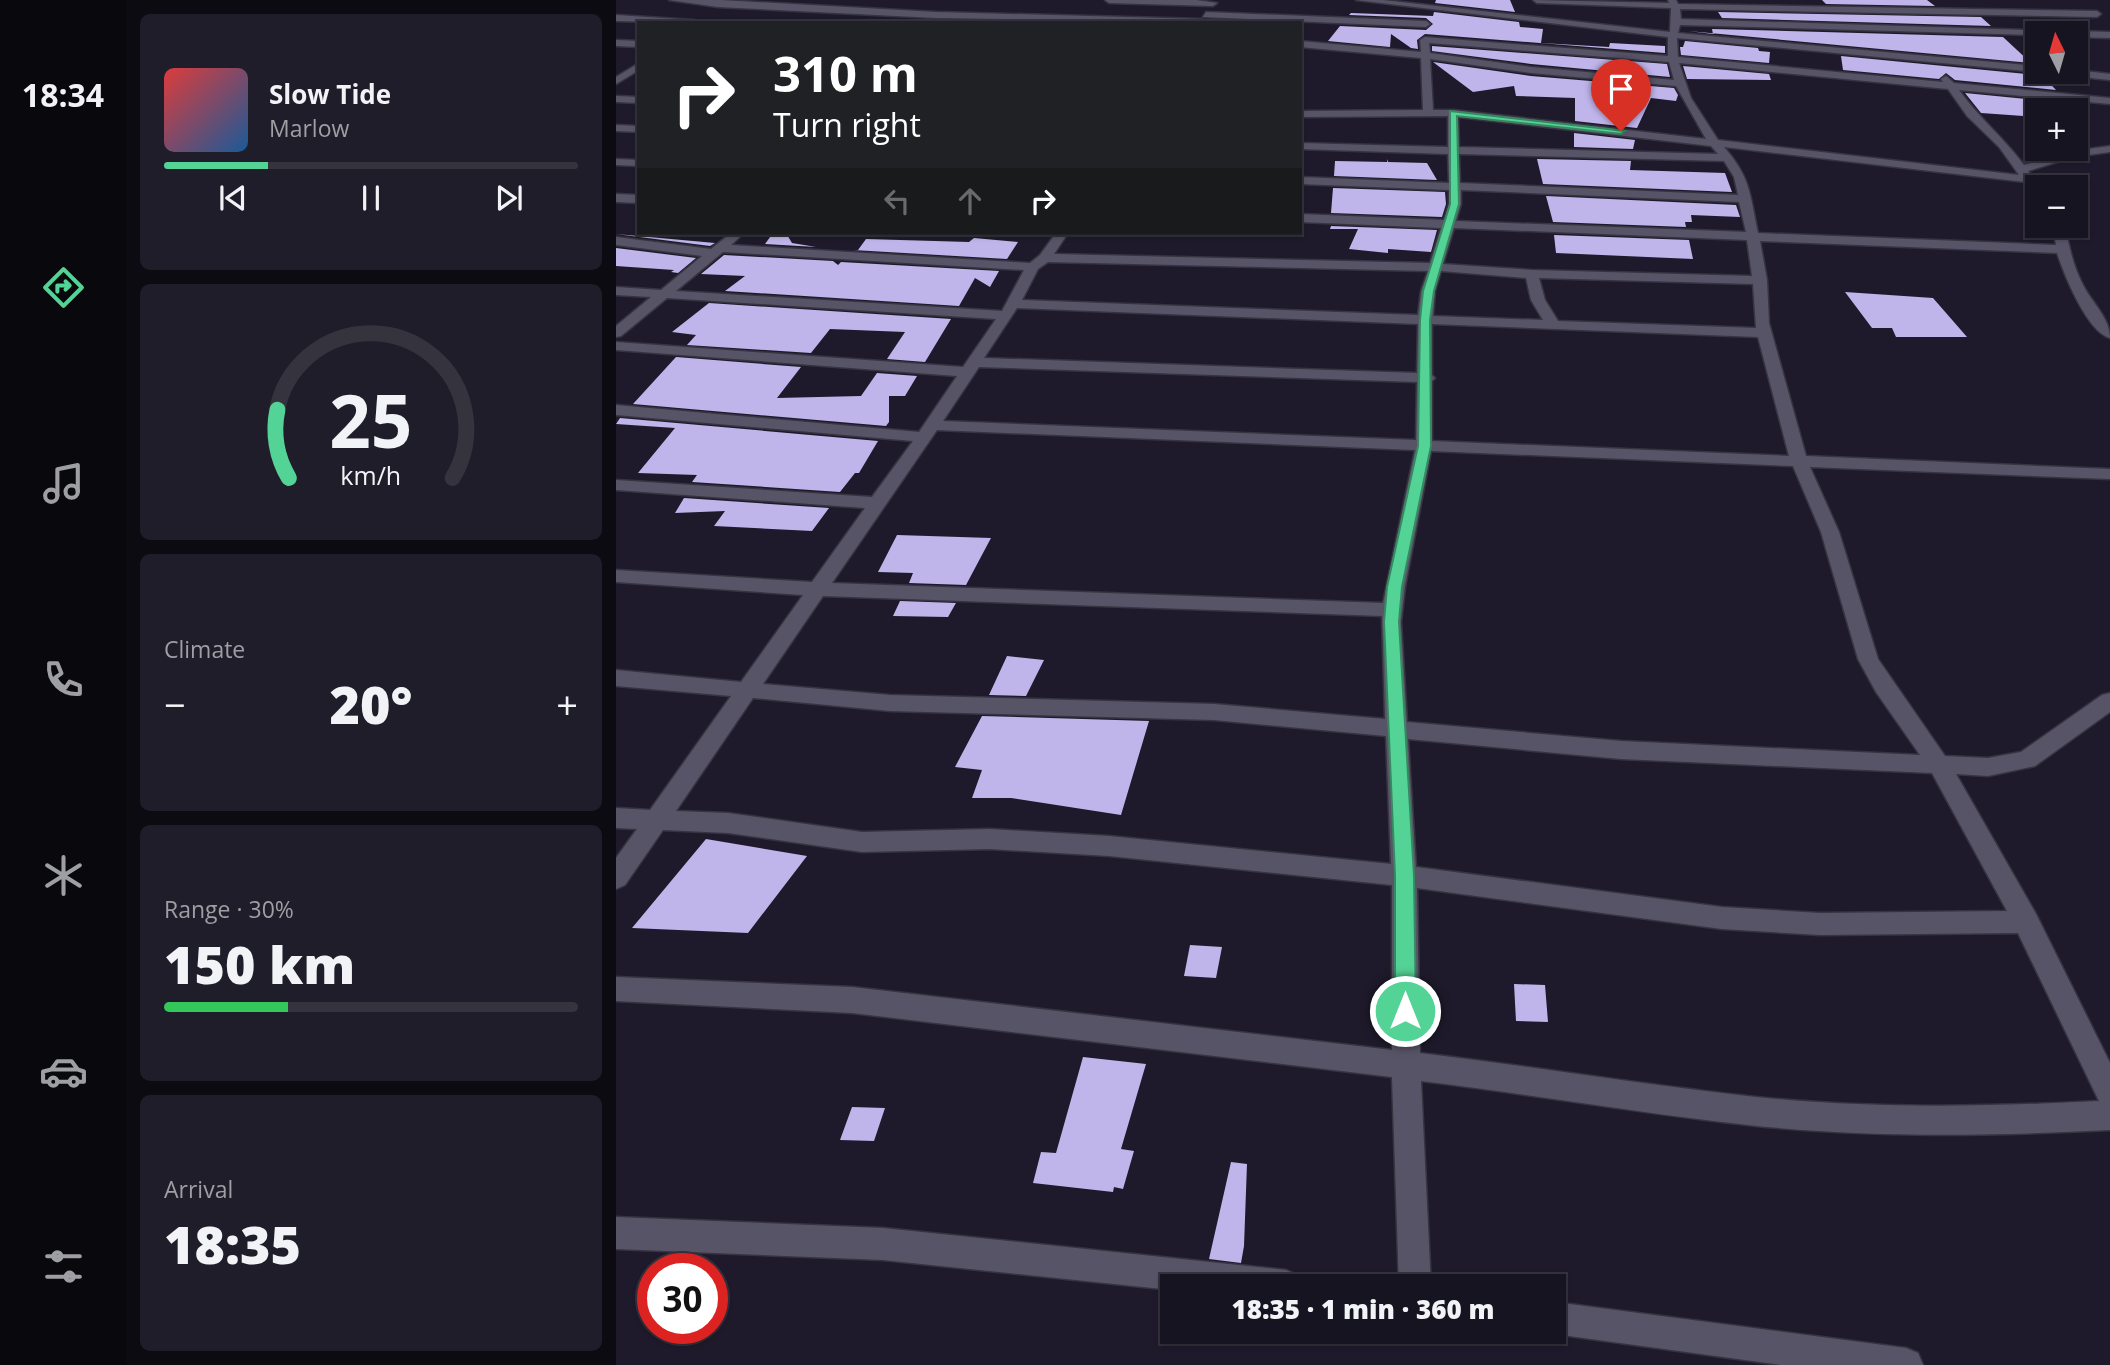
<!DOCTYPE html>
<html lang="en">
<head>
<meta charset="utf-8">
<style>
  body { margin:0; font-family:"Open Sans",sans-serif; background:#1f1d29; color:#f1f3f6; height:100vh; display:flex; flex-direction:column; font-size:26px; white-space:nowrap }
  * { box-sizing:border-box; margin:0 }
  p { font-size:23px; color:#9e9ea5 }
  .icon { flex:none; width:38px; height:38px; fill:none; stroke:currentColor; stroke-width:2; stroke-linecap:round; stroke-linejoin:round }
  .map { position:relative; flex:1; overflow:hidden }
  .sheet { display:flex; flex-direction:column; gap:14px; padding:14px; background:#0c0b12; width:490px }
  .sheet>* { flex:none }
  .hud { position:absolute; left:21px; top:21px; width:665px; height:214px; border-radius:0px; box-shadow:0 2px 5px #0004,0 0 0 2px #35333e; background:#202124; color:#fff; overflow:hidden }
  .needle { width:46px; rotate:355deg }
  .fabs { position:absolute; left:1409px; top:21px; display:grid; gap:14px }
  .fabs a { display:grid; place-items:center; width:63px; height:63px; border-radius:0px; background:#161420; box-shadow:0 2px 5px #0004,0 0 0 2px #35333e; font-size:35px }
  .speed { position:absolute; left:21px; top:1253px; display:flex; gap:14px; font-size:35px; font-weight:700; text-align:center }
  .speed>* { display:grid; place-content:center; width:91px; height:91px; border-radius:50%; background:#161420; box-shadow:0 2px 5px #0004,0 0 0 2px #35333e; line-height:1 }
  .speed .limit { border:10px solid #d22; background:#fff; color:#111 }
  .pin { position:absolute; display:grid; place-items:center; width:60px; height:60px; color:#fff; margin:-72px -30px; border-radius:50% 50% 50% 0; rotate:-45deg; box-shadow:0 0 7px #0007 }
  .pin .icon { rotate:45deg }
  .me { position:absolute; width:77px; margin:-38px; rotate:0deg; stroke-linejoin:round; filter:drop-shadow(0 0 5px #0008) }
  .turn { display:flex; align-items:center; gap:24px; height:147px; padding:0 21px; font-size:32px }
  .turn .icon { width:91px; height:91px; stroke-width:2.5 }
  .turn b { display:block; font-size:49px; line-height:60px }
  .lanes { display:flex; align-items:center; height:66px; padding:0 21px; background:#0003; justify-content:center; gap:35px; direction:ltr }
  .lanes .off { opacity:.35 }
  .big { font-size:52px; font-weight:800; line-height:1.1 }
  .sheet .card { flex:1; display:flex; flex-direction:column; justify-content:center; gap:10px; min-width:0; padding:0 24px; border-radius:10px; background:#1f1d29 }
  .sheet .dial { align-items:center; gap:0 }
  .dial svg { height:182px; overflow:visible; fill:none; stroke:#35333e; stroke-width:7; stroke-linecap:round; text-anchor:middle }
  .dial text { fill:#f1f3f6; stroke:none }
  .song { display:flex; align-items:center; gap:21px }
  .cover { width:84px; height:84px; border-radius:10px; background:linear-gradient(135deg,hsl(0 70% 55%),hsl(210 70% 35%)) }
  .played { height:7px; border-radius:4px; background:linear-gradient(90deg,#54d396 25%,#35333e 25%) }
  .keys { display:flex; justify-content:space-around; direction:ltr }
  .heat { display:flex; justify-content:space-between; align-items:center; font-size:38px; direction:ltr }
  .charge { height:10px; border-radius:5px; background:linear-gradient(90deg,#34c759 30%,#35333e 0) }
  .trip { position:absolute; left:544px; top:1274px; width:406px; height:70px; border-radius:0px; background:#161420; box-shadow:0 2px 5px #0004,0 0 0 2px #35333e; font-weight:800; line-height:70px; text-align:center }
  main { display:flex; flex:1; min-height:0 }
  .tab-bar { display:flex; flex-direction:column; width:126px; justify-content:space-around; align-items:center; background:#09080d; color:#9e9ea5 }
  .tab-bar .icon { width:49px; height:49px }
  .tab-bar .current { color:#54d396 }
  .tab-bar b { font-size:32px; color:#f1f3f6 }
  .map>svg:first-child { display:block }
  .building { fill:#c0b5eb }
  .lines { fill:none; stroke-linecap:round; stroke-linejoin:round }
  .street-casing { stroke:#363441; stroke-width:3 }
  .street { fill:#585468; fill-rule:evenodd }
  .route { fill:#54d396; stroke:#378962; stroke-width:2 }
</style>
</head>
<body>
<main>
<nav class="tab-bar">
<b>18:34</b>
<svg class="icon current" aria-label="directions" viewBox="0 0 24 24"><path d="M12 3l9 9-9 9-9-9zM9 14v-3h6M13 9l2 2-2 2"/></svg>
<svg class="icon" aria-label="music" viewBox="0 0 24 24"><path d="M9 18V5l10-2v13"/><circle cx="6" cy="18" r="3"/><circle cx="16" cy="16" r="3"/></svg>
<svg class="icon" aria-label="phone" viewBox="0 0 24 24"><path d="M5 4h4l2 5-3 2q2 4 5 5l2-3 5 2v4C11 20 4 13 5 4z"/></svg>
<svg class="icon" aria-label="climate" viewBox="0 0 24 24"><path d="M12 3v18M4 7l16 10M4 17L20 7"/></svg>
<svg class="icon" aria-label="car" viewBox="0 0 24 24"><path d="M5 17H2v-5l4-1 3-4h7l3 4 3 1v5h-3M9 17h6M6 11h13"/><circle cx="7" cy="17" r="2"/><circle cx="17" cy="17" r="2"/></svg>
<svg class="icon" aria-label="filters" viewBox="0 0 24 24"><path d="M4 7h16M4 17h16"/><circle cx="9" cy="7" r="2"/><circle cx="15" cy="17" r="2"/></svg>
</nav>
<section class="sheet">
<div class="card">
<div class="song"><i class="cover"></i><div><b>Slow Tide</b><p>Marlow</p></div></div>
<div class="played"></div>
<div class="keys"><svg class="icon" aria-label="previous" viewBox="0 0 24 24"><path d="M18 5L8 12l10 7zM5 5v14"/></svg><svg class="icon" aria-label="pause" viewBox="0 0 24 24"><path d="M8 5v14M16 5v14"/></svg><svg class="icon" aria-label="next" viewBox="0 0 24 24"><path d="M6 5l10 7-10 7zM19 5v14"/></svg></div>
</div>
<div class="card dial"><svg viewBox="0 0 100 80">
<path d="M14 69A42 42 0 1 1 86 69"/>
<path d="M14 69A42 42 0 0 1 9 39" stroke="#54d396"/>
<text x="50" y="56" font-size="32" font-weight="700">25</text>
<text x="50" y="72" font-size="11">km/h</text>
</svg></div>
<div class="card"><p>Climate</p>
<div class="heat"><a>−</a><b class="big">20°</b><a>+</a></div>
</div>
<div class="card"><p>Range · 30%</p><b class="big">150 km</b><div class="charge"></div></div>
<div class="card"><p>Arrival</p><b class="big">18:35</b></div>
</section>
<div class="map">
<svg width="1494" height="1365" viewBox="0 0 1494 1365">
  <rect width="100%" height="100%" fill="#1e1a2b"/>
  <!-- building -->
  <path class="building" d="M820 0H894L899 12 819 3Z
    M1206 0H1311L1319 6 1210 4Z
    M818 12 903 22 904 27 927 29 925 43 993 47 994 43 1049 46V53L809 34 801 40 802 49 795 48 775 34 774 47 712 41 724 26 810 30 817 24 810 18 733 15 735 13 817 16Z
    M1102 12 1365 17 1375 26 1106 18Z
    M1096 29 1387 37 1415 63 1072 31 1097 34Z
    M1069 41 1142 48 1143 51 1154 52 1153 63 1065 55 1064 47H1067Z
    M816 46 1051 64 1054 77 915 64 816 51Z
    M1225 56 1421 75 1423 72 1440 90 1339 80 1330 73 1323 79 1227 70Z
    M817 62 915 76 1058 88 1062 95 1060 101 1035 98 1021 128 959 121V98L900 96 898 86 857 92Z
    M1067 66 1153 74 1155 80 1071 79Z
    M1349 93 1452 103 1459 110H1421V117L1365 113Z
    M958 133 1019 140 1017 149 958 147Z
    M772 159V162L811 163 821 180 718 176 719 161 771 162Z
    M921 159 1015 161 1014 170 1109 173 1116 192 927 184Z
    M717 188 829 192 830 204 826 217 715 213Z
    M930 196 1120 205 1124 217 1075 215 1076 222H1069L1070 227 937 222Z
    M715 226 821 230 815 252 772 249V253L733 249 742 229H714Z
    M157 233H170L176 243 200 247 149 244Z
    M0 234 99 243 94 246Z
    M938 235 1073 240 1077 259 940 253Z
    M358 238 402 242 391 259 237 250H242L250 239 353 242Z
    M0 248 80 258 62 273 55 272 58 270 0 266Z
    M108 255 217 261 222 265 225 262 383 271 374 287 359 278 343 306 109 291 129 276 85 274Z
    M1229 292 1317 298 1351 337H1280L1276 328H1256Z
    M93 303 335 319 309 362 271 359 289 332 214 329 195 353 71 345 80 335 56 332Z
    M60 357 185 367 161 398 245 396 261 373 301 376 289 396H273V422L270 426 17 404Z
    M4 418 262 441 243 473H239L224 492 76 482 81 475 22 473 59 428 0 424Z
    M68 498 213 508 196 531 98 526 109 511 59 513Z
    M281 535 375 538 350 585 293 583 297 573 262 572Z
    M284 601 340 603 332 617 277 616Z
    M391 656 428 660 410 696 373 695Z
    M366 716 533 721 505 815 395 798H356L366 770 339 767Z
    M90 839 191 856 132 933 16 928Z
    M574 945 606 947 600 978 568 976Z
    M898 984 929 985 932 1022 900 1021Z
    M467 1057 530 1064 505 1149 518 1151 507 1189 498 1187 497 1192 417 1183 425 1152 440 1153Z
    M236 1107 269 1108 258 1141 224 1140Z
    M615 1162 631 1164 628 1246 625 1263 593 1259Z"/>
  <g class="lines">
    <!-- street casing -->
    <g class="street-casing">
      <path id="street" d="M53 0H105L320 12 585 19 589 22 320 18 102 7Z
        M489 0H580L601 3 597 6 493 3Z
        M740 0H767L1054 32 1055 8 921 3 917 0 1053 3 1052 0H1060L1062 4 1481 11 1485 14 1481 17 1064 9 1065 19 1442 31 1443 33 1421 35 1064 25 1062 33 1421 66V72L1061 38 1062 57 1327 82 1325 79 1330 76 1338 83 1494 98V104L1343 90C1362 117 1388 138 1408 165L1457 151 1494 146V152L1458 157 1412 171 1424 187H1421V195L1417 194 1409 182 1108 147C1135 178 1134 195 1142 233L1440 245 1437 226H1449C1453 246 1457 266 1467 285 1476 303 1494 318 1494 338 1471 332 1448 274 1441 253L1144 241 1151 280 1153 323 1190 456 1494 469V479L1194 467 1223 532 1262 659 1329 756 1372 758 1405 752 1486 695 1494 693V712L1419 766 1372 776 1340 774 1420 914 1494 1063V1130C1374 1136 1252 1138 1132 1125 1023 1113 914 1094 805 1081L815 1286H783L776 1077 236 1013 0 1001V977L236 987 776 1050V885L493 856 374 849 246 852 112 833 47 830 9 885 0 889V858L21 829 0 828V808L34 810 115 696 0 686V670L125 682 187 595 0 582V570L196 582 249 508 0 490V480L256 497 297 441 0 415V405L303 432 341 376 0 350V342L347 367 380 319 51 298 5 336 0 337V326L35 297 0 295V287L45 290 86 256 0 245V237L95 249 115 233H128L115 245 414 263 424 255 440 233H452L438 254 814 263 825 228 684 222V214L828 220 833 204V190L684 184V177L833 183 832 154 684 149V143L832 147V116L684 117V111L807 110 805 58 684 47V41L805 52 804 40 809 37 1052 56V37ZM813 43 1053 62 1058 80 915 67 814 53ZM814 59 915 73 1060 86 1090 139 837 110H817ZM1063 63 1332 89 1351 116 1383 147 1403 175 1102 140 1075 98ZM842 117 1095 146 1102 154 843 147ZM843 154 1108 161 1118 177 1122 195 844 183ZM845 190 1123 202 1130 232 840 221 845 204ZM838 228 1131 240 1136 276 916 270 827 264ZM107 252 408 270 386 311 60 291ZM432 262 812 271 805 291 802 315 406 300 422 269ZM825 271 910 278 915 300 927 320 817 316 819 291ZM923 278 1137 284 1140 328 942 321 929 300ZM401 308 802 324 801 373 368 358ZM816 324 1142 337 1173 456 816 441V381L819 378 816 375ZM363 367 801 382 800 440 327 421ZM321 430 799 450 767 603 216 583ZM815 451 1177 466 1205 532 1242 659 1260 692 1304 755 1005 741 791 722 785 622 789 587ZM207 596 766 616 769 719 598 704 274 695 147 684ZM137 698 274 711 598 720 770 736 775 864 493 836 374 829 246 832 112 813 60 811ZM792 739 1005 759 1316 773 1391 911 1204 913 1106 907 800 867ZM801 888 1106 929 1204 935 1402 933 1483 1101C1367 1107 1247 1109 1131 1096 1022 1084 913 1066 804 1053Z
        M590 12 810 21 814 24 810 27 587 17Z
        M0 15 78 20 82 23 0 21Z
        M1460 31 1494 32V38L1460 37V33H1456Z
        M0 40 23 41V47L0 46Z
        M23 63V70L0 84V77Z
        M1460 70 1494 74V80L1446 75 1441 72Z
        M0 96 23 97V103L0 102Z
        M0 125 23 126V132L0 131Z
        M0 159 23 160V166L0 165Z
        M0 194 23 195V203L0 202Z
        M0 1217 267 1228 670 1270 681 1275 686 1286H556V1290L267 1260 0 1249Z
        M938 1302 1290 1348 1302 1353 1307 1365H1165L938 1334 932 1332H938Z"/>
    </g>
    <!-- street -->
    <use href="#street" class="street"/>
  </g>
  <!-- route -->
  <path class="route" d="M834 111 1009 131 1005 134 841 116 843 204 818 291 814 320 815 446 786 587 783 622 798 876 800 1011 797 1018 789 1021 782 1018 779 1011V876L768 622 771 587 802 446 804 320 807 291 834 204Z"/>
</svg>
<div class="fabs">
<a><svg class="needle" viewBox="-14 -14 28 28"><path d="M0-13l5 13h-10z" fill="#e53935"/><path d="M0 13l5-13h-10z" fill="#9e9ea5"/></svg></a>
<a>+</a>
<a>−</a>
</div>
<div class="speed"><div class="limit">30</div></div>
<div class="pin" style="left:1005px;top:131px;background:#d93025"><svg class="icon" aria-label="arrive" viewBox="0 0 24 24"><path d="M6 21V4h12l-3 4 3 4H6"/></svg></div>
<svg class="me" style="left:789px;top:1011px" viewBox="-20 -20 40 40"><circle r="17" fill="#54d396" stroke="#fff" stroke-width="3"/><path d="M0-11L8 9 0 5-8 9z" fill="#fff"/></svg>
<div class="trip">18:35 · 1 min · 360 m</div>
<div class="hud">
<div class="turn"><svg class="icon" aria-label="right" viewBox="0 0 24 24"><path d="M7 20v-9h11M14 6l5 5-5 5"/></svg><div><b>310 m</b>Turn right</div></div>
<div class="lanes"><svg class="icon off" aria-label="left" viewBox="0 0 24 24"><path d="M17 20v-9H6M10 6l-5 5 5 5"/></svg><svg class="icon off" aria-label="ahead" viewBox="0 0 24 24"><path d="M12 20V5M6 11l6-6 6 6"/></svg><svg class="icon" aria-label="right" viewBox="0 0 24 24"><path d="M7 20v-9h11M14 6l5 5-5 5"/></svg></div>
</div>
</div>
</main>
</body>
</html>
